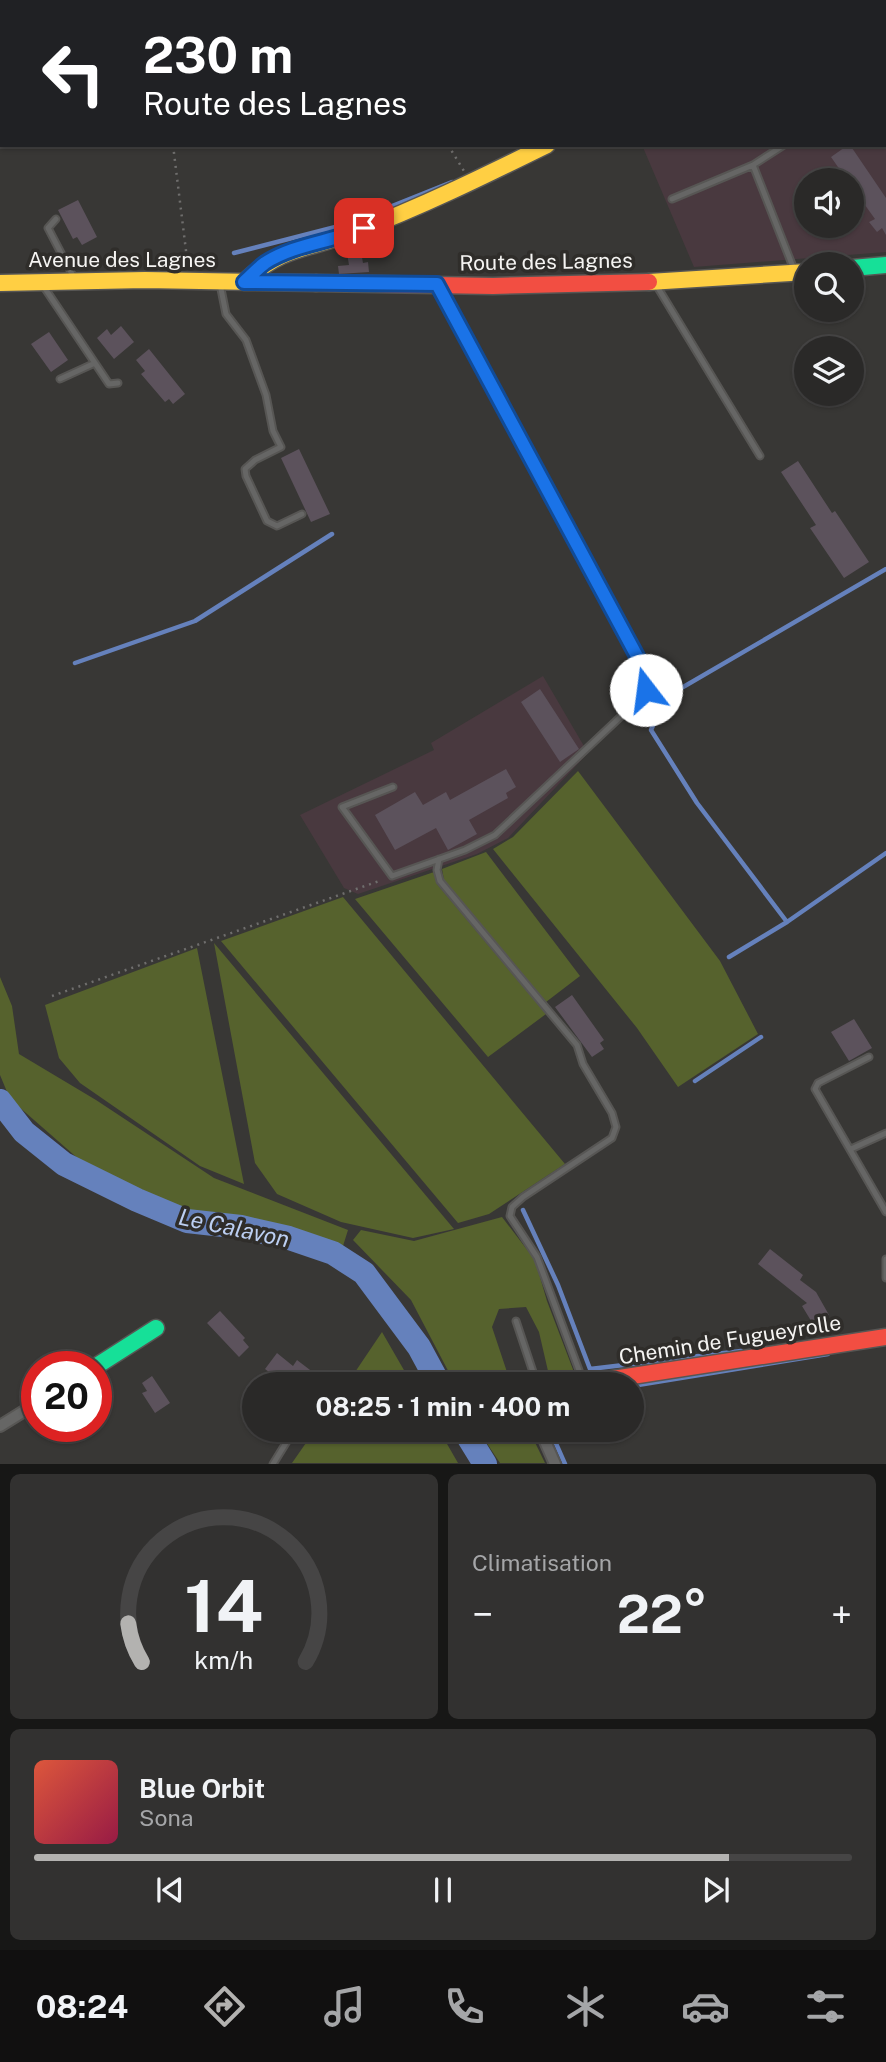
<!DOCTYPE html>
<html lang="fr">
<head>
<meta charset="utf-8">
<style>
  body { margin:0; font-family:"Public Sans",sans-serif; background:#323130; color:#f1f3f6; height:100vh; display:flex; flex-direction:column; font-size:26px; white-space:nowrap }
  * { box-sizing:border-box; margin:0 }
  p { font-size:23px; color:#a5a6a8 }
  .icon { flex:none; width:38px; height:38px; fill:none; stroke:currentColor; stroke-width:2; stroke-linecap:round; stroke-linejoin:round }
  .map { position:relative; height:1464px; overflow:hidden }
  .sheet { display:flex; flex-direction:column; gap:10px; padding:10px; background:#171716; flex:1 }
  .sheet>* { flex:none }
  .hud { position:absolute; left:0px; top:0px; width:887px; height:147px; box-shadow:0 2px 5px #0004,0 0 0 2px #464545; background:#202124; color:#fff; overflow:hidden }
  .controls { position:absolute; left:794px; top:168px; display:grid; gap:14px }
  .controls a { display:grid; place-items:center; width:70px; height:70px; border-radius:50%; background:#2a2928; box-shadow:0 2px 5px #0004,0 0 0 2px #464545; font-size:35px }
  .speed { position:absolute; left:21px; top:1351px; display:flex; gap:14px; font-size:35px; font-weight:700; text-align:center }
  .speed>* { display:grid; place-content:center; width:91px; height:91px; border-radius:50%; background:#2a2928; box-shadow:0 2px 5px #0004,0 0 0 2px #464545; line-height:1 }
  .speed .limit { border:10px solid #d22; background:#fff; color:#111 }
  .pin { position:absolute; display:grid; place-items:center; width:60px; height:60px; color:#fff; margin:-30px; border-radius:14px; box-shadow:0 4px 10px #0006 }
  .me { position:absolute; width:77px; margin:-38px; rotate:345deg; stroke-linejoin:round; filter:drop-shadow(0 0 5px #0008) }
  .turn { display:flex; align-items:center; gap:24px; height:147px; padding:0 28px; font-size:32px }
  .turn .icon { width:91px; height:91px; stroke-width:2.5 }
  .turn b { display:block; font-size:49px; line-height:60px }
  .big { font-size:52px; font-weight:700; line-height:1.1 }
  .sheet .tile { flex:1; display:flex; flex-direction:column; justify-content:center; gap:10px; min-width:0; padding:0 24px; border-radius:10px; background:#323130 }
  .sheet .dial { align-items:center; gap:0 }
  .dial svg { height:182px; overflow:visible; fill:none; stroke:#464545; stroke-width:7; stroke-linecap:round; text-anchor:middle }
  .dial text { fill:#f1f3f6; stroke:none }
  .song { display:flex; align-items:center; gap:21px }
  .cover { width:84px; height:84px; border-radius:10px; background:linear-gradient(135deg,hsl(10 70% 55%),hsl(340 70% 35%)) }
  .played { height:7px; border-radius:4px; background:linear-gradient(90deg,#b3b2b0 85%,#464545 85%) }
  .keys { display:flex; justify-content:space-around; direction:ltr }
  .heat { display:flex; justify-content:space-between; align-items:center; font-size:38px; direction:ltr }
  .sheet .tiles { flex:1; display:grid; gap:10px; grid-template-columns:1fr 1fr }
  .tile:last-child { grid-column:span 2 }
  .trip { position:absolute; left:242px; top:1372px; width:402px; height:70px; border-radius:35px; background:#2a2928; box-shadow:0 2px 5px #0004,0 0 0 2px #464545; font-weight:700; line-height:70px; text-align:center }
  .dock { display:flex; height:112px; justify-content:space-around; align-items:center; background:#111010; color:#a5a6a8 }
  .dock .icon { width:49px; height:49px }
  .dock .current { color:#b3b2b0 }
  .dock b { font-size:32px; color:#f1f3f6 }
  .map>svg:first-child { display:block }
  .industrial { fill:#49393f; fill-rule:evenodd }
  .green { fill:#56622d }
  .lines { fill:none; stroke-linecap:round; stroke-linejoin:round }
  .stream { stroke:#6581bc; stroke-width:4.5 }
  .river { stroke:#6581bc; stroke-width:24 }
  .building { fill:#5c525c }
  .lane-casing { stroke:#575654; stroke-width:9 }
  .street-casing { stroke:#575654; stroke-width:14 }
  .fast-casing { stroke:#575654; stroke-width:19 }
  .slow-casing { stroke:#575654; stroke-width:19 }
  .jam-casing { stroke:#575654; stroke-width:19 }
  .path { stroke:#6f6e6d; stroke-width:2.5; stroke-dasharray:2 5; stroke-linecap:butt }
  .lane { stroke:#666665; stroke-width:5 }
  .street { stroke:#666665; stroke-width:10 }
  .fast { stroke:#16e098; stroke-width:16 }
  .slow { stroke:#ffcf43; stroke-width:16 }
  .jam { stroke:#f24e42; stroke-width:16 }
  .route-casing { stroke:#114b97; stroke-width:18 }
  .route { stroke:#1a73e8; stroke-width:12 }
  .labels { text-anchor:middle; stroke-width:7; stroke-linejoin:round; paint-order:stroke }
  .street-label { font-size:21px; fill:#f5f4f2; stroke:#2f2d2a }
  .water-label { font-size:23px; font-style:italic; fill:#bccff2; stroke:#2f2d2a }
</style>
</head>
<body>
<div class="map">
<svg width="886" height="1464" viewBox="0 0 886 1464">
  <rect width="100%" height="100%" fill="#383735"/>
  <!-- industrial -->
  <path class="industrial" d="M886 123V252L694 267 642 145H886ZM807 180H852V226H807Z
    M543 676 588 753 508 838 477 854 358 894 344 888 300 815 434 750 431 743Z"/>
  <!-- green -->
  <path class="green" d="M360 0H651L361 2Z
    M578 771 720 961 758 1034 678 1087 637 1028 493 849 513 837Z
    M486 852 580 976 546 1002 444 880 442 869Z
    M434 872 437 884 546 1014 488 1057 355 899Z
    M343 897 565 1164 489 1214 458 1223 221 941Z
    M214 943 454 1229 413 1238 341 1222 277 1194 255 1163Z
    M197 948 244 1184 200 1166 80 1083 59 1058 45 1005Z
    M0 977 12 1006 19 1054 96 1100 214 1178 348 1230 343 1246 260 1224 173 1210 82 1162 10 1099 0 1075Z
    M502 1217 535 1260 547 1301 577 1380 562 1384H551L539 1332 526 1307 499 1309 492 1327 511 1384H455L411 1300 353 1240 361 1230 414 1241Z
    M382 1332 412 1384H347Z
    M315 1430H439L458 1463H292Z
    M478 1430H529L545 1463H500Z"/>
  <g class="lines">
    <!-- stream -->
    <path class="stream" d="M234 253 347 224 452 182
      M75 663 195 621 332 534
      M787 922 886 853
      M729 957 787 922 697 803 651 730 666 697 886 569
      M695 1081 761 1037
      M523 1210 558 1285 590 1369 741 1351
      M632 1386 828 1354
      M550 1430 565 1464"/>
    <!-- river -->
    <path class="river" d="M0 1101 24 1132 64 1164 137 1200 187 1221 241 1227 289 1238 333 1253 364 1273 419 1347 439 1384
      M464 1430 485 1464"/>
  </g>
  <!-- building -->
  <path class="building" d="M848 145H850L886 198V235L882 228 877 232 869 222 875 219 852 187V180H847L831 157Z
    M78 200 97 237 82 245 77 237 73 239 58 210Z
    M360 246 363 263 368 262 369 272 339 274 338 266 349 265 346 247Z
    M121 326 134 342 114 359 97 338 107 329 111 335Z
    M49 332 68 360 51 372 31 344Z
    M149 349 185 394 173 404 169 399 165 402 141 374 145 371 136 360Z
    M299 449 330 514 311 522 281 458Z
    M798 461 832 513 835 511 869 562 844 578 810 528 816 525 781 472Z
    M540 689 579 749 560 762 521 702Z
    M506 769 516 787 506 793 508 798 469 820 477 834 448 850 436 828 395 850 375 815 415 792 423 805 446 792 450 800Z
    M572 995 604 1040 600 1043 604 1049 592 1057 555 1007Z
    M854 1019 872 1048 849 1061 831 1032Z
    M770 1249 803 1275 800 1280 816 1292 829 1315 813 1324 802 1306 807 1303 758 1264Z
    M220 1311 245 1338 243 1340 249 1347 239 1357 207 1323Z
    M277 1353 293 1366 297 1360 314 1373 305 1384H285L265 1369Z
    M152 1376 170 1403 155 1413 142 1393 147 1391 142 1383Z"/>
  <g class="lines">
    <!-- lane casing -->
    <g class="lane-casing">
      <path id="lane" d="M784 145 753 165 795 272
        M672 199 753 165
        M56 219 48 228 73 276
        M655 283 760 456
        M42 284 109 384 118 383
        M220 284 226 314 246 340 266 395 273 431 281 447 255 460 245 469 246 476 267 521 277 526 302 514
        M60 379 95 363
        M393 787 342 807 392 876 465 850 495 835 633 705 646 690V673L439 287
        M439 859 437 870 440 881 577 1045 583 1064 612 1113 616 1127 612 1138 523 1197 512 1207 510 1216 537 1257 583 1381
        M869 1057 818 1083 815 1089 886 1212
        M851 1149 886 1133
        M886 1259V1278
        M516 1321 537 1384
        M273 1464 294 1430"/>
    </g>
    <!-- street casing -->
    <g class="street-casing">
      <path id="street" d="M794 2 797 0
        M0 1426 37 1403
        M540 1430 555 1464"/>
    </g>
    <!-- fast casing -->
    <g class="fast-casing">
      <path id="fast" d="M852 268 886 265
        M95 1367 156 1328"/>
    </g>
    <!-- slow casing -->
    <g class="slow-casing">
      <path id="slow" d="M244 282C284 245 308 250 355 232 421 207 484 176 547 145
        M649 282 807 272
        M0 283 145 280 316 283"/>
    </g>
    <!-- jam casing -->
    <g class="jam-casing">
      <path id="jam" d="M316 283 493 286 649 282
        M580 1384 886 1337"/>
    </g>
    <!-- path -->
    <path class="path" d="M357 0 358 2
      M337 2 341 0
      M173 145 188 267
      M448 145 464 171
      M52 996 382 880"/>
    <!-- lane -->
    <use href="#lane" class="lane"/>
    <!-- street -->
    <use href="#street" class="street"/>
    <!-- fast -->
    <use href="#fast" class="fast"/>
    <!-- slow -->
    <use href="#slow" class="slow"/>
    <!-- jam -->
    <use href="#jam" class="jam"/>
  </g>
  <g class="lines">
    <!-- route casing -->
    <g class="route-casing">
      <path id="route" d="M364 228C332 242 294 244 265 263 258 268 251 276 244 282L437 284 646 673V690"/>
    </g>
    <!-- route -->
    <use href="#route" class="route"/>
  </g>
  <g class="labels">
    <!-- street labels -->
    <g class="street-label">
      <text x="122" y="267">Avenue des Lagnes</text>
      <text transform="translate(546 262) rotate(-1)" y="7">Route des Lagnes</text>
      <text transform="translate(730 1340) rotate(-9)" y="7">Chemin de Fugueyrolle</text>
    </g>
    <!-- water labels -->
    <g class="water-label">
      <text transform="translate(234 1228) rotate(12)" y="8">Le Calavon</text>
    </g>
  </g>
</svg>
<div class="controls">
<a><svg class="icon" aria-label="sound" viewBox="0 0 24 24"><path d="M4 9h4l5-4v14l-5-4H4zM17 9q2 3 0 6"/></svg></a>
<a><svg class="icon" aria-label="search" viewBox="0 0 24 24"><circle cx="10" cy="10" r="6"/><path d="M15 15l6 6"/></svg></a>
<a><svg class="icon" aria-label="layers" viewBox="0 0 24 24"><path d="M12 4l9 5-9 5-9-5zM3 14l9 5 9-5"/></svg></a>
</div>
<div class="speed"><div class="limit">20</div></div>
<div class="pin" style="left:364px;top:228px;background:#d93025"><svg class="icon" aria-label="arrive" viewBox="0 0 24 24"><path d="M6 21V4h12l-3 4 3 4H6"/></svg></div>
<svg class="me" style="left:646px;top:690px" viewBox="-20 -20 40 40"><circle r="19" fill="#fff"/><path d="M0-13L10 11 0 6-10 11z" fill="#1a73e8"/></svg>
<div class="trip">08:25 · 1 min · 400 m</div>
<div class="hud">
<div class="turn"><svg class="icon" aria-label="left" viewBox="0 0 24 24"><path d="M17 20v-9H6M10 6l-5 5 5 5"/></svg><div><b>230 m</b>Route des Lagnes</div></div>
</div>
</div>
<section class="sheet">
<div class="tiles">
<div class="tile dial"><svg viewBox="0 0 100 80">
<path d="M14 69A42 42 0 1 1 86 69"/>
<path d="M14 69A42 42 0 0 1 8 52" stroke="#b3b2b0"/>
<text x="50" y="56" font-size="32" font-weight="700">14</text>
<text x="50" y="72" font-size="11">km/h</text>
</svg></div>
<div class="tile"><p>Climatisation</p>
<div class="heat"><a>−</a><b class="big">22°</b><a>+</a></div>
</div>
<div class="tile">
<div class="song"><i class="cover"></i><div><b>Blue Orbit</b><p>Sona</p></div></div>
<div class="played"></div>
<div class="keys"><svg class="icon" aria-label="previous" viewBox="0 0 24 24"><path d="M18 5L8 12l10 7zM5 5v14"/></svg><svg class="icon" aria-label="pause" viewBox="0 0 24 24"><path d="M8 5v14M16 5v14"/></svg><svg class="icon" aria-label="next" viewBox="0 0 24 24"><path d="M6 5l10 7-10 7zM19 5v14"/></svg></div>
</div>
</div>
</section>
<nav class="dock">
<b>08:24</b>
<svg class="icon current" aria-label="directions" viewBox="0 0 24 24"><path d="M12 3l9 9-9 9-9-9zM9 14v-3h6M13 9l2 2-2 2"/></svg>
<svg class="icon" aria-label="music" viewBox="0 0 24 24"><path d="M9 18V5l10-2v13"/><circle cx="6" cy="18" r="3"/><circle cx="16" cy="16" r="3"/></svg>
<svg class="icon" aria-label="phone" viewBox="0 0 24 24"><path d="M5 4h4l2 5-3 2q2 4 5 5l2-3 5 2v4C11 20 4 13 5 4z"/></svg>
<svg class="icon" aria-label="climate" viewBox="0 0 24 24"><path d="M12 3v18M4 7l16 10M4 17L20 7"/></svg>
<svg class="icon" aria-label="car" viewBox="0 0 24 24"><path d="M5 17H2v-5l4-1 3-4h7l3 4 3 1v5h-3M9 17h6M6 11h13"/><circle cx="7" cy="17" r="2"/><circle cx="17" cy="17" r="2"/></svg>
<svg class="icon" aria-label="filters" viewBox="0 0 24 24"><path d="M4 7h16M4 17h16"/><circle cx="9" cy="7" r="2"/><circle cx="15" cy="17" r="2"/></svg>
</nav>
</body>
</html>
